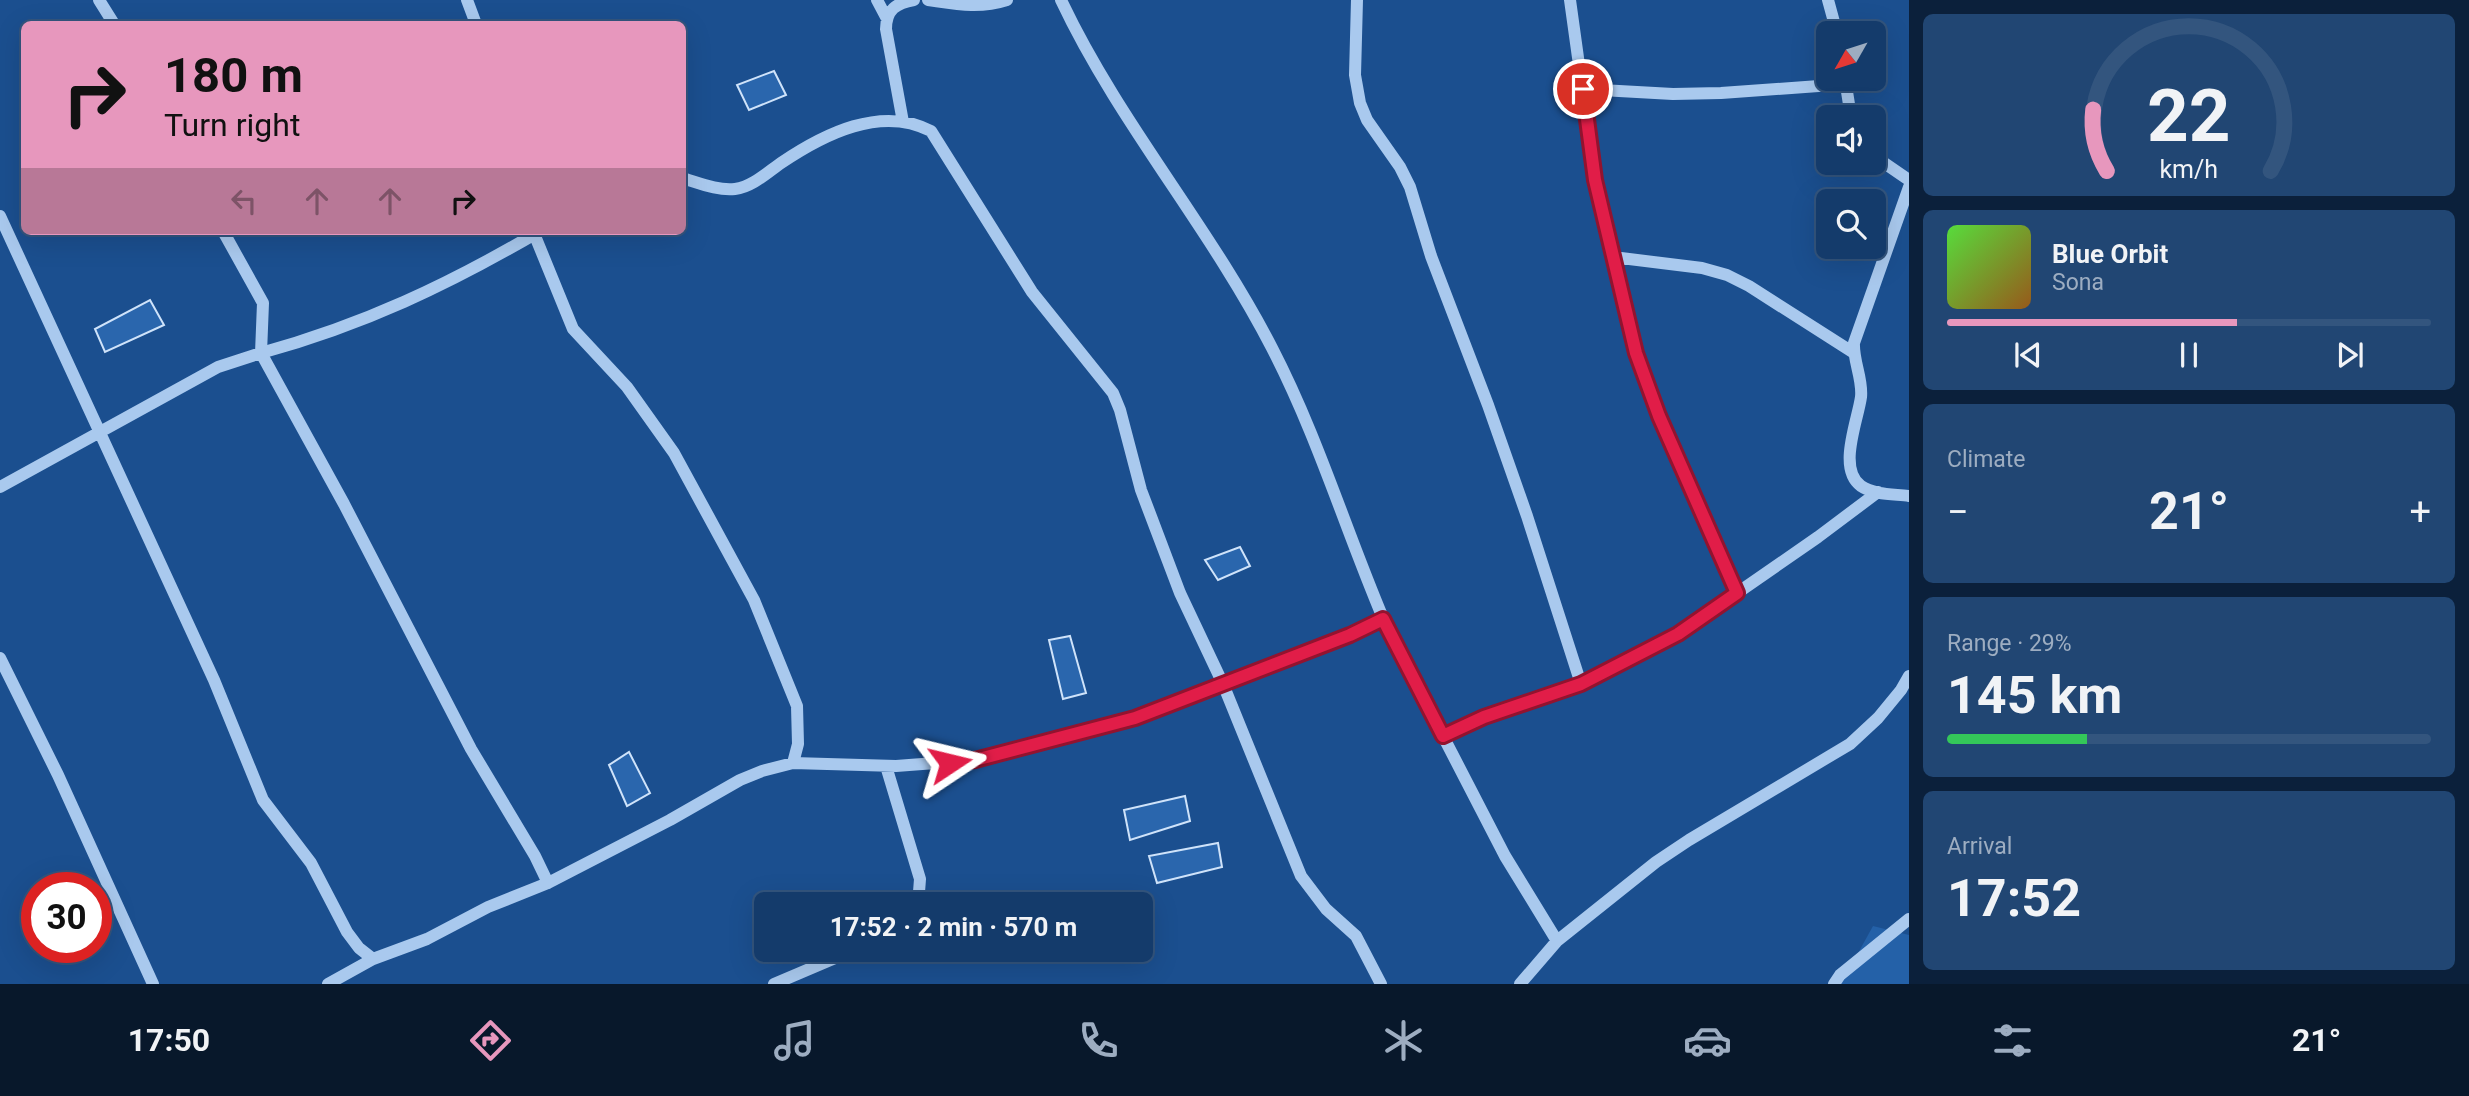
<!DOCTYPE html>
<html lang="en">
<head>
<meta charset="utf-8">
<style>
  body { margin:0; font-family:Roboto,sans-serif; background:#214673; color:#f1f3f6; height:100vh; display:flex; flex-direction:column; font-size:26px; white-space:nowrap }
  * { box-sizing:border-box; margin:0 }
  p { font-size:23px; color:#9dadc1 }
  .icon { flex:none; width:38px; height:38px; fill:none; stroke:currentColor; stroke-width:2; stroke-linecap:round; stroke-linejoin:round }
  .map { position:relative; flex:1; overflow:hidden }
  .sheet { display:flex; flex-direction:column; gap:14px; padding:14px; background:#0b203b; width:560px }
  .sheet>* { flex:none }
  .top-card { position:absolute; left:21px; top:21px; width:665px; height:214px; border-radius:10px; box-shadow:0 7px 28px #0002,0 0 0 2px #33557e; background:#e797bd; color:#111; overflow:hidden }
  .needle { width:46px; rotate:231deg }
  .controls { position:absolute; left:1816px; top:21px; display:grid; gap:14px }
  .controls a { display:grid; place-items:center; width:70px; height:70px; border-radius:10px; background:#143b6b; box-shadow:0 7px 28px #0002,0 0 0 2px #33557e; font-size:35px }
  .speed { position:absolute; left:21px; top:872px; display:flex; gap:14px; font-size:35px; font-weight:700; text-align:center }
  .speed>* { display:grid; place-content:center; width:91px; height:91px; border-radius:50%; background:#143b6b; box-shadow:0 7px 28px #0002,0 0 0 2px #33557e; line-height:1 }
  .speed .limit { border:10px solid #d22; background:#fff; color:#111 }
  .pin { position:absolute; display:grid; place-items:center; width:60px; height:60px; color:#fff; margin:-30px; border:4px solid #fff; border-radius:50%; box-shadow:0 2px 7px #0007 }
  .me { position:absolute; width:77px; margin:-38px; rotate:80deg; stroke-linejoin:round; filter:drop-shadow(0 0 5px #0008) }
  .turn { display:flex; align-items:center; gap:24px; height:147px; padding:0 28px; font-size:32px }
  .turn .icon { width:91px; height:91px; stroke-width:2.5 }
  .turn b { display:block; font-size:49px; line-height:60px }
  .lanes { display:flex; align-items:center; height:66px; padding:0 28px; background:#0003; justify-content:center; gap:35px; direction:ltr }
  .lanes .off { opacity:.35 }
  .big { font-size:52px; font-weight:700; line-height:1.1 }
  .sheet .widget { flex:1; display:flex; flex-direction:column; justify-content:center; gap:10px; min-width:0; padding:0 24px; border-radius:10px; background:#214673 }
  .sheet .dial { align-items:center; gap:0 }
  .dial svg { height:182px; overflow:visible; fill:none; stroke:#33557e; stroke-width:7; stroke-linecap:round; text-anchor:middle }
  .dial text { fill:#f1f3f6; stroke:none }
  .song { display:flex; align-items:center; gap:21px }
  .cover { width:84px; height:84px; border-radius:10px; background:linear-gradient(135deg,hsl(110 70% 55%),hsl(30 70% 35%)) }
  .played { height:7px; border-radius:4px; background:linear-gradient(90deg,#e797bd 60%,#33557e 60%) }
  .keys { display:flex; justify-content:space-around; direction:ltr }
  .heat { display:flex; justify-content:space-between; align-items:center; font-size:38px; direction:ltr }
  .charge { height:10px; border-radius:5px; background:linear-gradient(90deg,#34c759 29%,#33557e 0) }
  .trip { position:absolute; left:754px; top:892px; width:399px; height:70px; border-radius:10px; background:#143b6b; box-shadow:0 7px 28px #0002,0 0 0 2px #33557e; font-weight:700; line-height:70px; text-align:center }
  .dock { display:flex; height:112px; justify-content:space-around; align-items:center; background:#08182b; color:#9dadc1 }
  .dock .icon { width:49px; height:49px }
  .dock .on { color:#e797bd }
  .dock b { font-size:32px; color:#f1f3f6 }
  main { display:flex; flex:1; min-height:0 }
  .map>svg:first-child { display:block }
  .green { fill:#2461a8 }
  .building { fill:#2a66ad; stroke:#cfe3fa; stroke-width:2 }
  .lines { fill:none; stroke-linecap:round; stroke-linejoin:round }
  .minor { stroke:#a9c9ee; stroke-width:12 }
  .route-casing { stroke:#92132f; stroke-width:18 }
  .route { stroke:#e11d48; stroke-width:12 }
</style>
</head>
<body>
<main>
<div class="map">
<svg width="1909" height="984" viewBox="0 0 1909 984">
  <rect width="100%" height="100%" fill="#1b4f8f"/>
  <!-- green -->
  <path class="green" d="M1873 926 1909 935V984H1841Z"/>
  <!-- building -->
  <path class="building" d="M774 71 786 95 749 110 737 85Z
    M150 300 164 325 105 352 95 329Z
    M1240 547 1250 566 1218 580 1205 560Z
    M1070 636 1086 693 1063 699 1049 640Z
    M629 752 650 793 627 806 609 765Z
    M1185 796 1190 821 1130 840 1124 810Z
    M1218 843 1222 867 1157 883 1149 856Z"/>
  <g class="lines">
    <!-- minor -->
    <path class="minor" d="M99 0 114 24
      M467 0 476 24
      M877 0 886 17
      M928 0C956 4 979 9 1007 0
      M1061 0C1119 123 1210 227 1272 348 1317 435 1345 528 1383 618 1399 658 1422 697 1443 736L1484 717 1581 684 1527 516 1488 405 1431 256 1410 187 1400 167 1367 120 1360 103 1355 75 1357 0
      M1570 0 1595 180 1636 353 1659 416 1737 593
      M1828 0 1837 33
      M1845 79 1851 117
      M1583 89 1673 94 1721 93 1846 84
      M903 122 886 29C886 10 896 3 914 0
      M1874 156 1909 180
      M682 178C699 183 718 191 735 189 752 187 768 172 781 163 824 134 881 105 931 131L1032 292 1113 393 1120 410 1141 490 1180 593 1223 684 1301 876 1326 909 1356 936 1381 984
      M1909 187 1854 343C1853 361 1863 379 1861 397 1858 420 1837 469 1861 486 1874 495 1894 494 1909 496
      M0 216 214 680 263 800 311 863 347 932 359 948 373 959
      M533 231 573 329 627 387 674 453 754 600 797 706 798 744 793 763
      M540 231C448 285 363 325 261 353L344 504 471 749 535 856 548 883
      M1613 257 1702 268 1727 275 1749 286 1854 353
      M0 487 218 367 261 353 263 303 223 231
      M0 658 58 775 153 984
      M1581 684 1678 634 1818 537 1878 492
      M1443 736 1505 856 1557 941
      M886 766 920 879 918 905
      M328 984 373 959 427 939 488 907 548 883 670 820 740 780 762 771 793 763 896 766 975 760 1135 718 1350 635 1383 619
      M774 984 854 950
      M1520 984 1557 941 1656 862 1689 840 1850 744 1878 718 1901 690 1909 676
      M1834 984 1840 975 1909 919"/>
  </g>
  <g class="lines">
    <!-- route casing -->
    <g class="route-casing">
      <path id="route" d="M950 763 975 760 1135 718 1350 635 1383 619 1443 736 1484 717 1581 684 1678 634 1737 593 1659 416 1636 353 1595 180 1583 89"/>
    </g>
    <!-- route -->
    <use href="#route" class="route"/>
  </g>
</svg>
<div class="controls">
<a><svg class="needle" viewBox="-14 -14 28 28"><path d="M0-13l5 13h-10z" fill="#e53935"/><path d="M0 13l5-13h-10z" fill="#9dadc1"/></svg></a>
<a><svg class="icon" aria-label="sound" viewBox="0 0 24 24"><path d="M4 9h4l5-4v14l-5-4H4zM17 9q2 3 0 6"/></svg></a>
<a><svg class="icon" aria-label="search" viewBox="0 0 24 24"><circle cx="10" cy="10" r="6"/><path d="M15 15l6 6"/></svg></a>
</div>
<div class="speed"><div class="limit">30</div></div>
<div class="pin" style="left:1583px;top:89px;background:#d93025"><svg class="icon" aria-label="arrive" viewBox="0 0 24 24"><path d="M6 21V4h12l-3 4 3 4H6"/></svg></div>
<svg class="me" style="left:950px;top:763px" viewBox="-20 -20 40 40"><path d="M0-17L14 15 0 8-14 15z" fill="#e11d48" stroke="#fff" stroke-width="4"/></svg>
<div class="trip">17:52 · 2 min · 570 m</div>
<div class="top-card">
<div class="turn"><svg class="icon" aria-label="right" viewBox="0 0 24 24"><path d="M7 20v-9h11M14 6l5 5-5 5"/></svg><div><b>180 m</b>Turn right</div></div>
<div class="lanes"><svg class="icon off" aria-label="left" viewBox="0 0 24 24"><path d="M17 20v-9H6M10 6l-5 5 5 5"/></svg><svg class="icon off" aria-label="ahead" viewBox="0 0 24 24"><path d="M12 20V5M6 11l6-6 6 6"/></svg><svg class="icon off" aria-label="ahead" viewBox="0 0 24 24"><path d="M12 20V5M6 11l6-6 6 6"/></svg><svg class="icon" aria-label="right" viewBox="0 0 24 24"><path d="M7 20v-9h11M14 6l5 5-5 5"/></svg></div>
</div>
</div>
<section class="sheet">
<div class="widget dial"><svg viewBox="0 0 100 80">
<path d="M14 69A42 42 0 1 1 86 69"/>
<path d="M14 69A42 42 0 0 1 8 42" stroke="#e797bd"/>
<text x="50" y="56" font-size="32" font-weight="700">22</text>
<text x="50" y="72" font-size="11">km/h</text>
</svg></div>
<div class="widget">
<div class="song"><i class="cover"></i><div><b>Blue Orbit</b><p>Sona</p></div></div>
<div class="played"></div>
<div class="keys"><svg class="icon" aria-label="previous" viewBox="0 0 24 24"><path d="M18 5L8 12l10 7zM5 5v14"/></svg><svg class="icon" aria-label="pause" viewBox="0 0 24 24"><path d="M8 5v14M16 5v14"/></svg><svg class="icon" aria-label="next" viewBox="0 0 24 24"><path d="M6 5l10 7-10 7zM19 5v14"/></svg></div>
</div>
<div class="widget"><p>Climate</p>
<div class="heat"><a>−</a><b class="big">21°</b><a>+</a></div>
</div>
<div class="widget"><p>Range · 29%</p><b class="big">145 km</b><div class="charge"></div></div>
<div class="widget"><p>Arrival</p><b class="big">17:52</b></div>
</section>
</main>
<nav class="dock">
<b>17:50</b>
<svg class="icon on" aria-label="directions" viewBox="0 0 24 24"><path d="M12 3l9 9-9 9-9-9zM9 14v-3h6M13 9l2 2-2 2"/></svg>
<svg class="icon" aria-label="music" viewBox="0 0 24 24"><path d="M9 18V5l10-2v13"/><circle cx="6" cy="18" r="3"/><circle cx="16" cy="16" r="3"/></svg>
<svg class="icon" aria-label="phone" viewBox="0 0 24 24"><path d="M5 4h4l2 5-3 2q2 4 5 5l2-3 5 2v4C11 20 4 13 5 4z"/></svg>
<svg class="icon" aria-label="climate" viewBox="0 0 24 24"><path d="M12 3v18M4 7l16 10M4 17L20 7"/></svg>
<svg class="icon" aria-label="car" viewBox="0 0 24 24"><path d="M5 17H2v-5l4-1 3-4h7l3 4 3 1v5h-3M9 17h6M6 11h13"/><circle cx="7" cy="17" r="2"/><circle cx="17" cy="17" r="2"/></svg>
<svg class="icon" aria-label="filters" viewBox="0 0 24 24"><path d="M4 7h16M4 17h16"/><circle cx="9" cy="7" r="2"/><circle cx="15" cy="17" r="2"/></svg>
<b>21°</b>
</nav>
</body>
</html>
